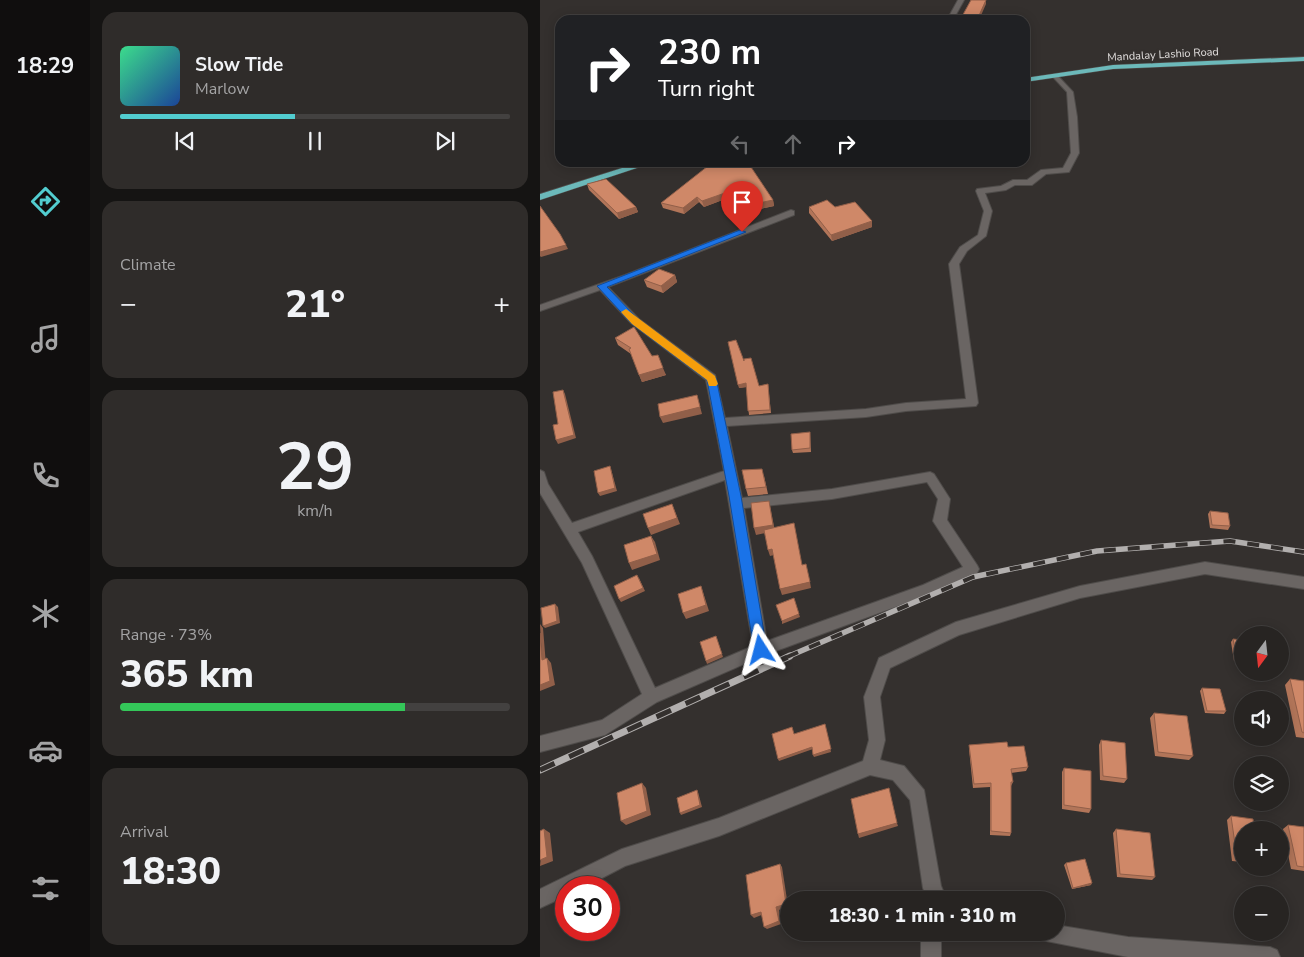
<!DOCTYPE html>
<html lang="en">
<head>
<meta charset="utf-8">
<style>
  body { margin:0; font-family:"Nunito Sans",sans-serif; background:#2f2c2a; color:#f1f3f6; height:100vh; display:flex; flex-direction:column; font-size:19px; white-space:nowrap }
  * { box-sizing:border-box; margin:0 }
  p { font-size:16px; color:#a4a4a5 }
  .icon { flex:none; width:28px; height:28px; fill:none; stroke:currentColor; stroke-width:2; stroke-linecap:round; stroke-linejoin:round }
  .map { position:relative; flex:1; overflow:hidden }
  .details { display:flex; flex-direction:column; gap:12px; padding:12px; background:#151413; width:450px }
  .details>* { flex:none }
  .hud { position:absolute; left:15px; top:15px; width:475px; height:152px; border-radius:15px; box-shadow:0 2px 12px #0003,0 0 0 1px #434140; background:#202124; color:#fff; overflow:hidden }
  .needle { width:32px; rotate:195deg }
  .fabs { position:absolute; left:694px; top:626px; display:grid; gap:10px }
  .fabs a { display:grid; place-items:center; width:55px; height:55px; border-radius:50%; background:#272422; box-shadow:0 2px 12px #0003,0 0 0 1px #434140; font-size:25px }
  .speed { position:absolute; left:15px; top:876px; display:flex; gap:10px; font-size:25px; font-weight:700; text-align:center }
  .speed>* { display:grid; place-content:center; width:65px; height:65px; border-radius:50%; background:#272422; box-shadow:0 2px 12px #0003,0 0 0 1px #434140; line-height:1 }
  .speed .limit { border:8px solid #d22; background:#fff; color:#111 }
  .pin { position:absolute; display:grid; place-items:center; width:42px; height:42px; color:#fff; margin:-51px -21px; border-radius:50% 50% 50% 0; rotate:-45deg; box-shadow:0 0 5px #0007 }
  .pin .icon { rotate:45deg }
  .me { position:absolute; width:55px; margin:-28px; rotate:351deg; stroke-linejoin:round; filter:drop-shadow(0 0 4px #0008) }
  .turn { display:flex; align-items:center; gap:18px; height:105px; padding:0 20px; font-size:22px }
  .turn .icon { width:65px; height:65px; stroke-width:2.5 }
  .turn b { display:block; font-size:35px; line-height:42px }
  .lanes { display:flex; align-items:center; height:48px; padding:0 20px; background:#0003; justify-content:center; gap:25px; direction:ltr }
  .lanes .off { opacity:.35 }
  .big { font-size:38px; font-weight:800; line-height:1.1 }
  .details .widget { flex:1; display:flex; flex-direction:column; justify-content:center; gap:8px; min-width:0; padding:0 18px; border-radius:15px; background:#2f2c2a }
  .details .dial { align-items:center; gap:0 }
  .dial b { font-size:65px; line-height:1 }
  .song { display:flex; align-items:center; gap:15px }
  .cover { width:60px; height:60px; border-radius:8px; background:linear-gradient(135deg,hsl(150 70% 55%),hsl(220 70% 35%)) }
  .played { height:5px; border-radius:2px; background:linear-gradient(90deg,#52cdd0 45%,#434140 45%) }
  .keys { display:flex; justify-content:space-around; direction:ltr }
  .heat { display:flex; justify-content:space-between; align-items:center; font-size:28px; direction:ltr }
  .charge { height:8px; border-radius:4px; background:linear-gradient(90deg,#34c759 73%,#434140 0) }
  .trip { position:absolute; left:240px; top:891px; width:285px; height:50px; border-radius:25px; background:#272422; box-shadow:0 2px 12px #0003,0 0 0 1px #434140; font-weight:800; line-height:50px; text-align:center }
  main { display:flex; flex:1; min-height:0 }
  .tabs { display:flex; flex-direction:column; width:90px; justify-content:space-around; align-items:center; background:#100e0e; color:#a4a4a5 }
  .tabs .icon { width:35px; height:35px }
  .tabs .on { color:#52cdd0 }
  .tabs b { font-size:22px; color:#f1f3f6 }
  .map>svg:first-child { display:block }
  .lines { fill:none; stroke-linecap:round; stroke-linejoin:round }
  .minor-casing { stroke:#4f4c4a; stroke-width:2 }
  .trunk-casing { stroke:#4f4c4a; stroke-width:1 }
  .minor { fill:#6a6563; fill-rule:evenodd }
  .trunk { fill:#6cb9ba; fill-rule:evenodd }
  .rail-far1-casing { stroke:#b2afae; stroke-width:5.5 }
  .rail-casing { stroke:#b2afae; stroke-width:7 }
  .rail-far1 { stroke:#34302e; stroke-width:4; stroke-dasharray:12; stroke-linecap:butt }
  .rail { stroke:#34302e; stroke-width:5; stroke-dasharray:16; stroke-linecap:butt }
  .wall { fill:#b27559 }
  .shaded-wall { fill:#915f49 }
  .building { fill:#cf8868; stroke:#915f49 }
  .route { fill:#1a73e8; stroke:#114b97 }
  .slow { fill:#f59e0b }
  .labels { text-anchor:middle; stroke-width:5; stroke-linejoin:round; paint-order:stroke }
  .far-street-label { font-size:11px; fill:#e2dfde; stroke:#34302e }
</style>
</head>
<body>
<main>
<nav class="tabs">
<b>18:29</b>
<svg class="icon on" aria-label="directions" viewBox="0 0 24 24"><path d="M12 3l9 9-9 9-9-9zM9 14v-3h6M13 9l2 2-2 2"/></svg>
<svg class="icon" aria-label="music" viewBox="0 0 24 24"><path d="M9 18V5l10-2v13"/><circle cx="6" cy="18" r="3"/><circle cx="16" cy="16" r="3"/></svg>
<svg class="icon" aria-label="phone" viewBox="0 0 24 24"><path d="M5 4h4l2 5-3 2q2 4 5 5l2-3 5 2v4C11 20 4 13 5 4z"/></svg>
<svg class="icon" aria-label="climate" viewBox="0 0 24 24"><path d="M12 3v18M4 7l16 10M4 17L20 7"/></svg>
<svg class="icon" aria-label="car" viewBox="0 0 24 24"><path d="M5 17H2v-5l4-1 3-4h7l3 4 3 1v5h-3M9 17h6M6 11h13"/><circle cx="7" cy="17" r="2"/><circle cx="17" cy="17" r="2"/></svg>
<svg class="icon" aria-label="filters" viewBox="0 0 24 24"><path d="M4 7h16M4 17h16"/><circle cx="9" cy="7" r="2"/><circle cx="15" cy="17" r="2"/></svg>
</nav>
<section class="details">
<div class="widget">
<div class="song"><i class="cover"></i><div><b>Slow Tide</b><p>Marlow</p></div></div>
<div class="played"></div>
<div class="keys"><svg class="icon" aria-label="previous" viewBox="0 0 24 24"><path d="M18 5L8 12l10 7zM5 5v14"/></svg><svg class="icon" aria-label="pause" viewBox="0 0 24 24"><path d="M8 5v14M16 5v14"/></svg><svg class="icon" aria-label="next" viewBox="0 0 24 24"><path d="M6 5l10 7-10 7zM19 5v14"/></svg></div>
</div>
<div class="widget"><p>Climate</p>
<div class="heat"><a>−</a><b class="big">21°</b><a>+</a></div>
</div>
<div class="widget dial"><b>29</b><p>km/h</p></div>
<div class="widget"><p>Range · 73%</p><b class="big">365 km</b><div class="charge"></div></div>
<div class="widget"><p>Arrival</p><b class="big">18:30</b></div>
</section>
<div class="map">
<svg width="764" height="957" viewBox="0 0 764 957">
  <rect width="100%" height="100%" fill="#34302e"/>
  <g class="lines">
    <!-- minor casing -->
    <g class="minor-casing">
      <path id="minor" d="M418 0H424L413 20H407Z
        M513 75H517L533 92 537 117 539 153 529 172 506 174 492 185H475L466 190 445 193 452 211 446 236 427 251 419 264 438 403 436 406 366 411 326 417 187 426 202 498 292 489 390 472 394 474 410 499 407 520 437 565 439 569 437 573 393 593 225 655 117 702 65 735 0 752V736L62 720 102 694 42 563 0 493V470L4 472 8 484 32 523 184 471 166 380 91 323 60 290 0 311V305L85 275 251 210 254 211V215L68 287 99 319 175 375 185 418 326 409 366 403 426 399 409 264 420 247 438 235 444 211 436 191 437 189 461 186 473 180H487L501 170 523 168 531 153 527 92 513 77ZM185 480 213 646 115 688 52 556 38 532ZM387 482 398 499 393 521 423 567 383 585 227 641 204 508 292 499Z
        M665 562 764 577V589L665 574 540 598 419 635 350 668 340 697 345 740 340 760 364 766 384 790 401 886 407 900H388L383 888 370 800 353 780 330 775 179 836 85 866 43 888H26V896L0 908V889L82 849 179 818 323 761 329 740 324 697 339 658 416 622 540 586Z
        M516 925 588 937 730 947 737 950 740 957H588L496 939 494 932H516Z
        M381 932H401V957H381Z"/>
    </g>
    <!-- trunk casing -->
    <g class="trunk-casing">
      <path id="trunk" d="M764 57V61L573 69 485 82V78L573 65Z
        M101 162H115L0 200V194Z"/>
    </g>
    <!-- minor -->
    <use href="#minor" class="minor"/>
    <!-- trunk -->
    <use href="#trunk" class="trunk"/>
    <!-- rail-far1 casing -->
    <g class="rail-far1-casing">
      <path id="rail-far1" d="M247 657 433 577 557 551 690 541 764 552"/>
    </g>
    <!-- rail casing -->
    <g class="rail-casing">
      <path id="rail" d="M0 770 250 656"/>
    </g>
    <!-- rail-far1 -->
    <use href="#rail-far1" class="rail-far1"/>
    <!-- rail -->
    <use href="#rail" class="rail"/>
  </g>
  <!-- wall -->
  <path class="wall" d="M172 162H206L233 200 234 206 220 209 209 190 164 207 159 202 144 214 123 208 121 203 173 163Z
    M47 184 96 207 98 212 79 219 49 190Z
    M269 207H295L332 221V227L292 241 269 213Z
    M135 275 137 282 123 293 107 287 104 280Z
    M75 338 112 356 126 375 102 382 91 354 78 345Z
    M204 361 219 386 228 384 231 413 209 415 206 387 199 388Z
    M270 432 271 452 253 453 252 450Z
    M224 476 228 494 208 496 206 489Z
    M670 511 690 526 688 530 670 528 668 514Z
    M693 639 702 640V662L694 661 691 642Z
    M750 679 764 681V738L756 737 745 685Z
    M662 688 686 711 684 714 665 713 660 691Z
    M614 713 653 756 649 760 615 756 610 718Z
    M561 740 587 779 584 783 560 780 559 745Z
    M429 745 468 747 488 767 486 771 471 773 473 782 471 786V833L470 836 450 835V787L433 788 429 749Z
    M524 768 551 809 549 813 522 809V772Z
    M691 816 702 830V862L692 861 687 820Z
    M748 825 764 827V871L751 869 743 829Z
    M576 829 615 877 612 880 577 877 573 833Z
    M526 863 551 885 532 889 524 865Z"/>
  <!-- shaded-wall -->
  <path class="shaded-wall" d="M446 0V4L439 20H437Z
    M208 185 209 190 164 207 162 201Z
    M157 197 159 202 144 214 143 208Z
    M233 200 234 206 220 209 219 203Z
    M96 207 98 212 79 219 77 213Z
    M332 221V227L292 241 291 235Z
    M26 245 28 249 1 257 0 256V252Z
    M135 275 137 282 123 293 121 286Z
    M123 368 126 375 102 382 99 375Z
    M206 383 207 387 199 388 198 385Z
    M23 390 25 394 36 438 18 444 16 440Z
    M157 395 162 414 123 423 120 417Z
    M70 466 71 469 77 491 60 496 58 493Z
    M229 501 235 531 216 535 214 528Z
    M132 504 140 524 111 535 108 528Z
    M111 536 115 542 120 560 92 570 89 563Z
    M232 549 234 555 230 556 228 550Z
    M99 578 105 591 81 602 79 599Z
    M270 582 271 588 242 595 240 589Z
    M161 586 163 592 169 611 146 619 143 613Z
    M15 604 18 607 20 623 5 628 3 626Z
    M259 614 260 617 242 624V621Z
    M0 624 3 628 6 665 2 660Z
    M176 636 183 657 167 664 166 661Z
    M7 658 11 663 15 685 0 691V685Z
    M285 724 291 752 274 757 273 755Z
    M272 747 273 749 239 761 238 759Z
    M102 783 106 788 111 815 86 825 81 821Z
    M157 790 158 792 162 807 141 815 140 813Z
    M357 823 358 826 319 838 318 834Z
    M4 829 10 833 13 861 0 866Z
    M240 864 242 867 248 906 239 910 241 924 227 929 224 927 236 907Z
    M552 883 551 885 532 889 533 888Z
    M221 912 224 914 214 918 211 915Z"/>
  <!-- building -->
  <path class="building" d="M431 0H446L437 20H420Z
    M173 162H206L208 165 209 164 233 200 219 203 208 185 162 201 157 197 143 208 121 203Z
    M66 179 96 207 77 213 47 184Z
    M287 200 295 207 315 202 332 221 291 235 269 207Z
    M0 206 20 234 26 245 0 252Z
    M119 269 135 275 121 286 104 280Z
    M94 327 112 356 118 355 123 368 99 375 89 349 91 348 75 338Z
    M196 340 204 361V359L211 358 219 386 228 384 230 410 208 411 206 383 198 385 188 342Z
    M23 390 34 435 16 440 13 425 18 424 13 392Z
    M157 395 160 407 120 417 118 404Z
    M270 432V448L252 450 251 434Z
    M70 466 75 488 58 493 54 471Z
    M222 469 226 487 206 489 202 470Z
    M229 501 233 525 214 528 211 503Z
    M132 504 137 518 108 528 103 514Z
    M670 511 688 513 690 526 672 525Z
    M254 523 262 565 266 564 270 582 240 589 232 549 228 550 224 530Z
    M111 536 117 554 89 563 84 545Z
    M97 575 103 588 79 599 74 586Z
    M161 586 166 605 143 613 138 594Z
    M254 598 259 614 242 621 236 605Z
    M15 604 17 621 3 626 1 608Z
    M0 633 2 660 7 658 10 681 0 685Z
    M176 636 182 654 166 661 160 642Z
    M693 639 702 640V659H697Z
    M750 679 764 681V733L762 732Z
    M662 688 680 689 686 711H667Z
    M614 713 647 716 653 756 618 752Z
    M285 724 291 749 273 755 272 747 238 759 232 734 252 727 254 734Z
    M561 740 585 743 587 779 563 776Z
    M467 742 468 747 484 746 488 767 471 769 473 782H471V833L451 831V783L434 784 429 745Z
    M524 768 551 771V809L524 805Z
    M102 783 107 811 81 821 77 793Z
    M349 788 357 823 318 834 311 799Z
    M157 790 160 805 140 813 137 798Z
    M691 816 713 819 714 830H702V858H697Z
    M748 825 764 827V867L757 866Z
    M4 829 7 857 0 860V831Z
    M576 829 610 833 615 877 580 874Z
    M545 859 552 883 533 888 526 863Z
    M240 864 246 904 236 907 239 921 224 927 221 912 211 915 206 875Z"/>
  <!-- route -->
  <path class="route" d="M200 230 206 232 67 287 98 319 176 378 201 496 227 650 225 654 221 656 216 654 214 650 189 496 167 380 92 324 57 286Z"/>
  <!-- slow -->
  <path class="slow" d="M86 309 175 376 178 384 176 386H169L167 380 92 324 81 312Z"/>
  <g class="labels">
    <!-- far-street labels -->
    <g class="far-street-label">
      <text transform="translate(623 54) rotate(-3)" y="4">Mandalay Lashio Road</text>
    </g>
  </g>
</svg>
<div class="fabs">
<a><svg class="needle" viewBox="-14 -14 28 28"><path d="M0-13l5 13h-10z" fill="#e53935"/><path d="M0 13l5-13h-10z" fill="#a4a4a5"/></svg></a>
<a><svg class="icon" aria-label="sound" viewBox="0 0 24 24"><path d="M4 9h4l5-4v14l-5-4H4zM17 9q2 3 0 6"/></svg></a>
<a><svg class="icon" aria-label="layers" viewBox="0 0 24 24"><path d="M12 4l9 5-9 5-9-5zM3 14l9 5 9-5"/></svg></a>
<a>+</a>
<a>−</a>
</div>
<div class="speed"><div class="limit">30</div></div>
<div class="pin" style="left:202px;top:232px;background:#d93025"><svg class="icon" aria-label="arrive" viewBox="0 0 24 24"><path d="M6 21V4h12l-3 4 3 4H6"/></svg></div>
<svg class="me" style="left:221px;top:650px" viewBox="-20 -20 40 40"><path d="M0-17L14 15 0 8-14 15z" fill="#1a73e8" stroke="#fff" stroke-width="4"/></svg>
<div class="trip">18:30 · 1 min · 310 m</div>
<div class="hud">
<div class="turn"><svg class="icon" aria-label="right" viewBox="0 0 24 24"><path d="M7 20v-9h11M14 6l5 5-5 5"/></svg><div><b>230 m</b>Turn right</div></div>
<div class="lanes"><svg class="icon off" aria-label="left" viewBox="0 0 24 24"><path d="M17 20v-9H6M10 6l-5 5 5 5"/></svg><svg class="icon off" aria-label="ahead" viewBox="0 0 24 24"><path d="M12 20V5M6 11l6-6 6 6"/></svg><svg class="icon" aria-label="right" viewBox="0 0 24 24"><path d="M7 20v-9h11M14 6l5 5-5 5"/></svg></div>
</div>
</div>
</main>
</body>
</html>
